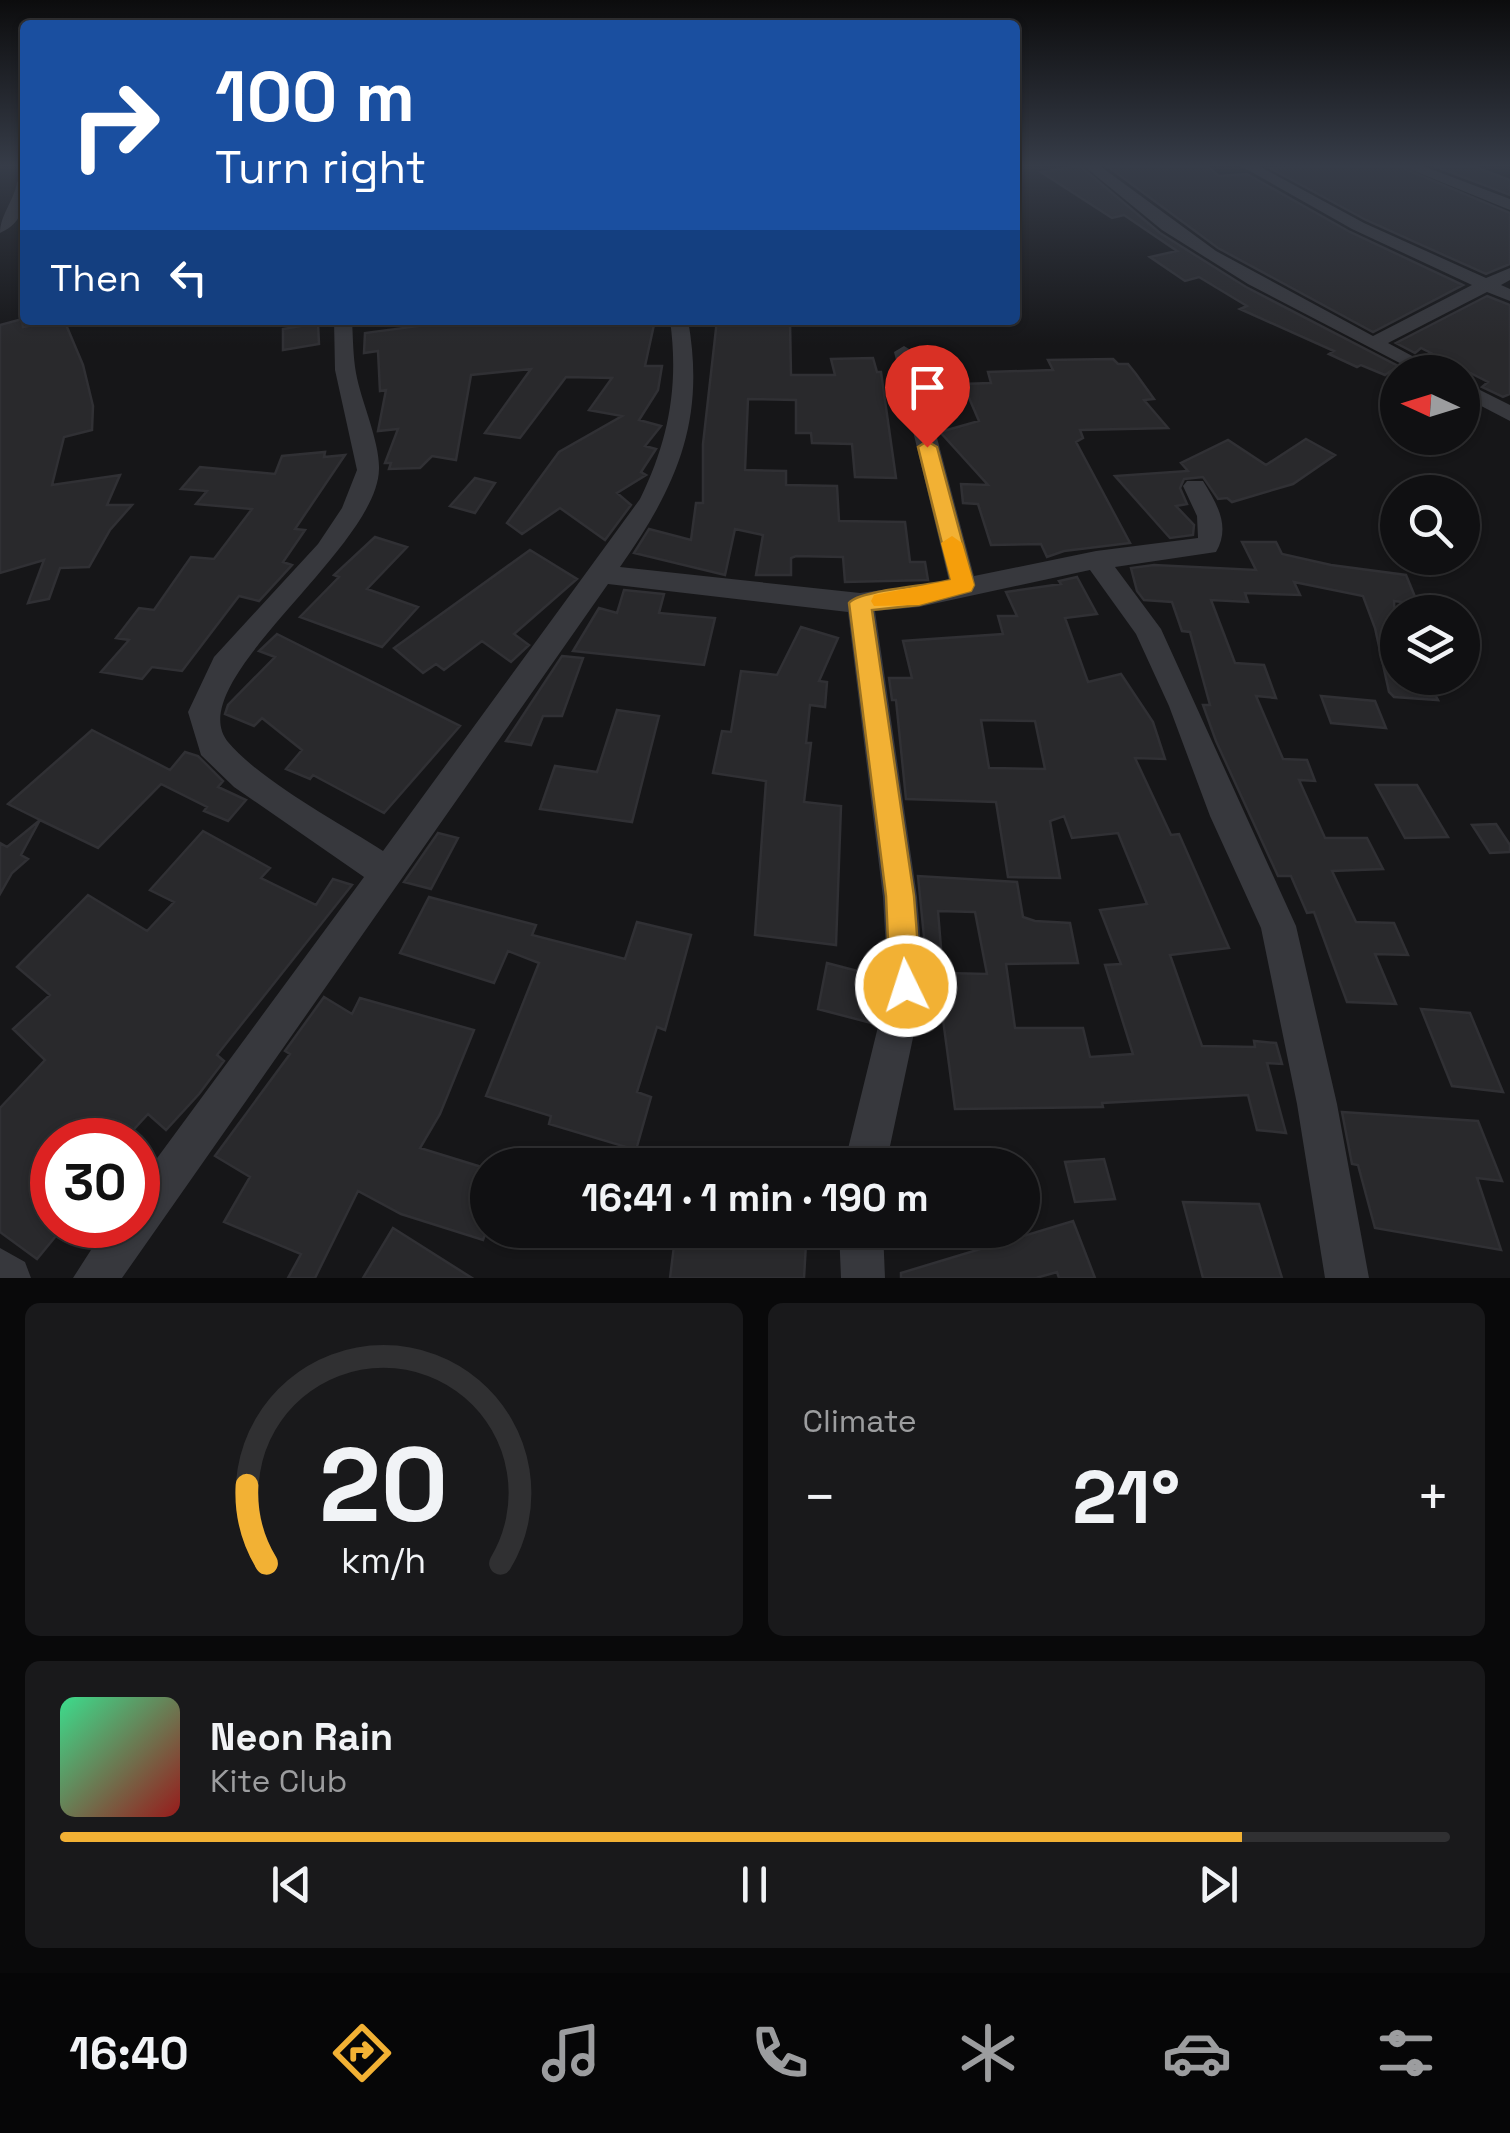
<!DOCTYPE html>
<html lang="en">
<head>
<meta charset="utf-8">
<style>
  body { margin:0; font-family:"Space Grotesk",sans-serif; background:#19191b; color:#f1f3f6; height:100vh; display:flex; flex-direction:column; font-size:38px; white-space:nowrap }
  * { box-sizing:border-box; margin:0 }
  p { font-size:32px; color:#9c9d9f }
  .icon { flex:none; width:55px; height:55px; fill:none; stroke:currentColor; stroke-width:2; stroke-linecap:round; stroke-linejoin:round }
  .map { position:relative; height:1278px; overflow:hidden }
  .drawer { display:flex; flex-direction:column; gap:25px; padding:25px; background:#09090a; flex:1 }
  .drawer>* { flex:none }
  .guide { position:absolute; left:20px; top:20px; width:1000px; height:305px; border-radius:10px; box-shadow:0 2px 8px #0004,0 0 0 2px #303032; background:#1a4fa0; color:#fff; overflow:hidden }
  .needle { width:65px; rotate:274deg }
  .buttons { position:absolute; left:1380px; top:355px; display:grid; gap:20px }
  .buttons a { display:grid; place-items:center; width:100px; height:100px; border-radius:50%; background:#101012; box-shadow:0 2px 8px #0004,0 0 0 2px #303032; font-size:50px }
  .speed { position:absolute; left:30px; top:1118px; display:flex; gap:20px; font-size:50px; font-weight:700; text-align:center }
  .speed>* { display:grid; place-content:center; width:130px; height:130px; border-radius:50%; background:#101012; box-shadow:0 2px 8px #0004,0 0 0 2px #303032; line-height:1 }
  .speed .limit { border:15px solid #d22; background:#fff; color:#111 }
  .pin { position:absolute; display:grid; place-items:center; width:85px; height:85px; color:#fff; margin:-102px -42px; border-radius:50% 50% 50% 0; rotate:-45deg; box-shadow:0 0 10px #0007 }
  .pin .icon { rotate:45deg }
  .me { position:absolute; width:110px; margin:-55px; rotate:356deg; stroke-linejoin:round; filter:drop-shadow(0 0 8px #0008) }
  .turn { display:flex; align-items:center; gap:35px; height:210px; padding:0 30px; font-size:45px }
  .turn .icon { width:130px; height:130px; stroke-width:2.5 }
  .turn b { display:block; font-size:70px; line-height:85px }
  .then { display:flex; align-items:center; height:95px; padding:0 30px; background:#0003; gap:20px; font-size:38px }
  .big { font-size:75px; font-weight:700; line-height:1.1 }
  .drawer .tile { flex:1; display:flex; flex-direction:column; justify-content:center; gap:15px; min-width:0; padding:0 35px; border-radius:15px; background:#19191b }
  .drawer .dial { align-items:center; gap:0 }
  .dial svg { height:260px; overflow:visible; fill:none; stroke:#303032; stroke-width:7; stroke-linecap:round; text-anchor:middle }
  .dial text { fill:#f1f3f6; stroke:none }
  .song { display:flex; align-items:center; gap:30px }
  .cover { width:120px; height:120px; border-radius:15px; background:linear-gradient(135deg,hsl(150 70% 55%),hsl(0 70% 35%)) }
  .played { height:10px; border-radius:5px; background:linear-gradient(90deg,#f2b134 85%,#303032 85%) }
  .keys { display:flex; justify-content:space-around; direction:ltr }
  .heat { display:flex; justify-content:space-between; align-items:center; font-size:55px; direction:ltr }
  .drawer .tiles { flex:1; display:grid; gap:25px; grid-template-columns:1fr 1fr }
  .tile:last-child { grid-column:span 2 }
  .trip { position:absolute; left:470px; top:1148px; width:570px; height:100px; border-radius:50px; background:#101012; box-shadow:0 2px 8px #0004,0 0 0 2px #303032; font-weight:700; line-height:100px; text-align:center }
  .dock { display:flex; height:160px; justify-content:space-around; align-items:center; background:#060607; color:#9c9d9f }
  .dock .icon { width:70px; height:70px }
  .dock .active { color:#f2b134 }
  .dock b { font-size:45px; color:#f1f3f6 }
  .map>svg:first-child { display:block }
  .building { fill:#29292c; stroke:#303034; stroke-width:2.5; fill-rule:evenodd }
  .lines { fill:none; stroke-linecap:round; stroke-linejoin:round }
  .minor { fill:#37383d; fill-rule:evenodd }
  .route { fill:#f2b134; stroke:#9d7322; stroke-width:2.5 }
  .slow { fill:#f59e0b }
</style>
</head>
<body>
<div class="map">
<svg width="1510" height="1278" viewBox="0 0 1510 1278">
  <rect width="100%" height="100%" fill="#161618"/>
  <!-- building -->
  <path class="building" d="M1080 166 1160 233 1246 287 1398 366 1385 375 1361 365 1357 367 1329 354 1334 351 1240 309 1247 306 1199 277 1185 281 1150 257 1177 251 1124 215 1112 218 1041 172Z
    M1107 166H1207L1219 176 1247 174 1350 232 1463 285 1373 332 1218 248Z
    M1398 166 1510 213V264L1486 274 1366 220 1270 168Z
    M1434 166H1473L1510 180V195Z
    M1487 296 1510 305V394L1503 397 1482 387 1488 382 1421 348 1415 353 1396 343Z
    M22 319 23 327 64 320 83 365 93 406 92 430 64 437 52 485 120 475 107 505H132L110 530 89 567 60 568 49 599 28 603 44 560 0 573V325Z
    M420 320H655L645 366H662L658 390 639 420 661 426 645 446 656 449 641 472 646 475 617 493 631 505 605 540 560 508 522 534 507 523 559 452 622 416 589 410 612 378 566 377 520 438 485 433 531 369 471 375 456 460 432 456 420 468 389 469 391 463H385L398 429 378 431 386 390 380 391 378 351 364 353 365 333 419 326Z
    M717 320 790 322 791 375H835L831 359 873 358 877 372H881L896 478 855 477 852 444 812 443 811 433H796V400L748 399 745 470 786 471V485L837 486 839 521 905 522 910 562H925L928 580 845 582 843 557 796 556 791 558V575H756L763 535 735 529 725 575 634 553 649 529 691 540 696 503H703V444Z
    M318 323 319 344 283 350V329Z
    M1113 359 1118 364H1128L1136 374 1154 399 1144 400 1168 428 1080 430 1083 438 1076 442 1130 543 1064 551 1047 557 1041 544 991 545 978 504 963 503 961 484 988 485 940 432 979 421 963 384 991 383 988 372 1053 370 1048 360Z
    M1306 439 1335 455 1293 484 1232 502 1227 498 1218 499 1203 477 1184 479 1180 488 1187 504 1176 506 1194 525 1193 535 1170 538 1115 476 1188 471 1181 463 1228 440 1266 465Z
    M325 452 324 457 345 455 295 529 305 530 283 562 292 565 259 601 239 596 182 671 152 667 142 679 101 672 129 640 116 638 139 608 154 610 191 557 214 559 252 509 196 504 207 491 181 489 200 467 275 474 282 456Z
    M475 478 495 483 475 513 450 506Z
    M375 537 407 547 367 589 418 607 382 647 300 617 339 577 334 575Z
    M1242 542H1276L1282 554 1331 565 1406 575 1418 604 1394 601 1398 678H1426L1438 700 1394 697 1389 692 1375 628 1363 596 1294 582 1300 595 1245 593 1248 602 1211 600 1235 663 1264 665 1276 698 1256 696 1283 759 1307 760 1315 781 1299 780 1325 838H1367L1383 869 1332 871 1356 922 1394 923 1408 955 1375 954 1396 1004 1347 1002 1314 912 1307 913 1291 876H1278L1216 741 1203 705H1210L1190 632 1182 631 1172 602 1144 600 1137 591 1131 568 1154 565 1256 570Z
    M530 550 577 579 514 634 529 645 511 662 482 641 444 670 436 664 423 673 394 648Z
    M1077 577 1097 614 1065 618 1088 682 1121 674 1153 722 1165 759 1135 758 1171 835 1179 834 1229 948 1170 955 1202 1046 1255 1047 1254 1041 1276 1043 1282 1064 1267 1063 1286 1133 1257 1130 1248 1095 1102 1103 1103 1107 955 1109 942 1012 922 1011 928 986H949L947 973 987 974 975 912 938 911 941 948 925 947 918 876 1017 882 1023 917 1035 921 1070 923 1078 963 1006 964 1015 1028H1083L1090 1057 1133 1054 1105 965 1121 964 1100 910 1147 904 1118 833 1072 838 1064 816 1050 821 1060 878 1008 877 996 802 906 799 896 700H892L889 678H912L903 641 1003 634 998 616H1017L1006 592 1061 584 1059 581ZM981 720 1035 721 1045 769 989 768Z
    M624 590 664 594 659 613 715 618 704 665 573 651 599 608 617 613Z
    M801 627 838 638 819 681 827 682 825 707 810 705 806 743H811L804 802 841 806 836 945 755 935 766 781 713 773 722 731 731 732 741 671 777 675Z
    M277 634 460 726 384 813 313 775 310 779 286 769 302 750 262 718 254 726 225 714 228 705 275 657 259 651Z
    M562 656 583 658 562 716H543L531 745 506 741Z
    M1321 696 1375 701 1386 728 1331 723Z
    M617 710 659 716 632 822 540 809 555 766 597 772Z
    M92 730 170 770 185 752 198 756 223 781 218 787 246 800 228 821 204 811 207 807 161 784 98 848 40 820 21 855 28 859 12 873 0 894V843L7 847 40 820 8 804Z
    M1376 785H1417L1448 837 1405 838Z
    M1496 824 1510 845V852L1490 853 1472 825Z
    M203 831 270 868 261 878 316 905 333 879 352 885 217 1055 224 1061 199 1094 166 1130 148 1114 124 1140H52V1226H64L37 1259 0 1232V1108L45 1060 13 1029 50 995 17 967 88 895 147 931 174 902 150 890Z
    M438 833 458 838 431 889 404 882Z
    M429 897 536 925 532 935 625 959 637 922 691 935 665 1030 657 1027 637 1092 651 1097 636 1150 549 1124 551 1116 486 1096 539 963 508 951 494 983 400 953Z
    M827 963 884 978 875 1024 818 1009Z
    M324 997 352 1014 360 998 474 1030 440 1114 420 1148 488 1169V1227L483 1240 401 1214 358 1191 315 1278H288L301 1254 224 1222 250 1177 215 1156 290 1054 285 1051Z
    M1421 1009 1470 1013 1503 1092 1452 1086Z
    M1342 1112 1478 1121 1502 1181 1477 1178 1501 1250 1375 1228 1358 1165 1352 1164Z
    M1104 1159 1115 1199 1075 1202 1065 1162Z
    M1183 1202 1259 1204 1282 1278H1203Z
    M1073 1221 1095 1278H1059L1057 1272 1036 1278H901V1273Z
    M393 1228 472 1278H363Z
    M676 1230 806 1243 804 1278H670Z"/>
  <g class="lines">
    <!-- minor -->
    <path class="minor" d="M1084 166H1100L1216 251 1373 336 1472 285 1352 229 1241 166H1259L1364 223 1486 278 1510 268V280L1501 285 1510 289V301L1487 292 1388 343 1442 372H1417L1248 284 1162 230Z
      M1402 166H1423L1510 199V210Z
      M25 177C25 202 25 222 0 233 0 215 14 201 17 182Z
      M334 320H352C353 337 353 356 356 373 361 401 380 442 379 469 378 549 179 682 228 742 261 781 338 822 383 851L640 499C669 440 679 385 670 320H688C706 421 677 486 620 567L860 593 949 581 894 352 904 346 914 352 974 576 1096 551 1198 538 1197 516 1183 486 1187 481H1203C1217 504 1231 526 1216 552L1115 567 1161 629 1296 926 1337 1104 1369 1278H1325L1297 1104 1261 928 1210 816 1169 706 1136 634 1090 570 919 607 875 611 917 897 924 986 886 1165H844L888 986 883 897 848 612 608 584 122 1278H73L107 1225H138V1184L364 877 234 787 201 755 188 712 214 657 318 544 342 508 357 470 335 370Z
      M1462 381 1510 405V421L1462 396Z
      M839 1230H883L885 1278H841Z
      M0 1248 25 1262 31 1278H0Z"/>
  </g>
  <!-- sky -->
  <linearGradient id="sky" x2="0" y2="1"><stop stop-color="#0c0c0d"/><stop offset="0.48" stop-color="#363c48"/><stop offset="1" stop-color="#363c48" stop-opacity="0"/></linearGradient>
  <rect width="1510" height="345" fill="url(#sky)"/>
  <!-- route -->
  <path class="route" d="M927 441 937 447 974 585 971 591 919 605 872 610 914 896 921 986 916 997 906 1001 895 997 890 986 886 896 849 603C858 590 930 586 951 580L918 447Z"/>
  <!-- slow -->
  <path class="slow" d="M952 536 962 543 974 585 971 591 919 605 874 606 871 601 874 595 951 580 941 543Z"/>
</svg>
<div class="buttons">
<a><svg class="needle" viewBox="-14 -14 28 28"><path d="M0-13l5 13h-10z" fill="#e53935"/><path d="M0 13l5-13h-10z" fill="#9c9d9f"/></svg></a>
<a><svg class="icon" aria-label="search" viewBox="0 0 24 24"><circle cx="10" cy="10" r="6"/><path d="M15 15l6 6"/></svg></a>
<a><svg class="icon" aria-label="layers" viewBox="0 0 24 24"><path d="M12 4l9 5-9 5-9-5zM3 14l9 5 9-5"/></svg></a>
</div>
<div class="speed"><div class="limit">30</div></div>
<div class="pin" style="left:927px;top:447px;background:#d93025"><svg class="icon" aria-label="arrive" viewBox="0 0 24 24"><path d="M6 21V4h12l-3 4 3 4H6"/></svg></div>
<svg class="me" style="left:906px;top:986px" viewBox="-20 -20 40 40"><circle r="17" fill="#f2b134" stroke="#fff" stroke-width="3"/><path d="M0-11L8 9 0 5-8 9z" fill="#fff"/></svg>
<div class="trip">16:41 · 1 min · 190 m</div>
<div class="guide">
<div class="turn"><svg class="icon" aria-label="right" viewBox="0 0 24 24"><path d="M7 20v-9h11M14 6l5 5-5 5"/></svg><div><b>100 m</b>Turn right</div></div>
<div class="then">Then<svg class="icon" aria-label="left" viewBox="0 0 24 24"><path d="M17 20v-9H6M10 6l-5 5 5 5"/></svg></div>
</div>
</div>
<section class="drawer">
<div class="tiles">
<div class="tile dial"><svg viewBox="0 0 100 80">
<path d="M14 69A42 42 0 1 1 86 69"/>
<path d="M14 69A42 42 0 0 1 8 45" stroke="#f2b134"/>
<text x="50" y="56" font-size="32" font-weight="700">20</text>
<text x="50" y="72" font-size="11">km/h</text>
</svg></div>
<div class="tile"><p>Climate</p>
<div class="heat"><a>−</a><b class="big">21°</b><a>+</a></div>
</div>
<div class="tile">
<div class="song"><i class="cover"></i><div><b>Neon Rain</b><p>Kite Club</p></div></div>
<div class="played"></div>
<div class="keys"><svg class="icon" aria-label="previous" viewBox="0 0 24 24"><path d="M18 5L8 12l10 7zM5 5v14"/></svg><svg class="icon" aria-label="pause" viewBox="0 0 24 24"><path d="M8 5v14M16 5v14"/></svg><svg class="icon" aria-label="next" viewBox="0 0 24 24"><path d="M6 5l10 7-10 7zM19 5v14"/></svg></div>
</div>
</div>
</section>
<nav class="dock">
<b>16:40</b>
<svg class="icon active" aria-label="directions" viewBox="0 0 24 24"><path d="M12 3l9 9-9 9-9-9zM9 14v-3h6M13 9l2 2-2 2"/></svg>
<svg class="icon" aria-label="music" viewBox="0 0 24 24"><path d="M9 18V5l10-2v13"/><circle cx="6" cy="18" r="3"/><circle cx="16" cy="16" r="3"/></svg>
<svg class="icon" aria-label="phone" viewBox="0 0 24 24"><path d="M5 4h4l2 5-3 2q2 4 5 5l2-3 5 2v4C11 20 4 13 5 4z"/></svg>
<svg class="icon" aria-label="climate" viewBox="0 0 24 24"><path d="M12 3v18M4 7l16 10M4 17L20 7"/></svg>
<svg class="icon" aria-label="car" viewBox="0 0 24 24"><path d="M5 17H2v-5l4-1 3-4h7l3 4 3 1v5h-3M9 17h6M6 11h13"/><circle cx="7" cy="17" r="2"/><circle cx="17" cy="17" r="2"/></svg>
<svg class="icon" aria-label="filters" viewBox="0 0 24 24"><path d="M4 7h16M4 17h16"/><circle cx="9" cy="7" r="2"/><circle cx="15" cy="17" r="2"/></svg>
</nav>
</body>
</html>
